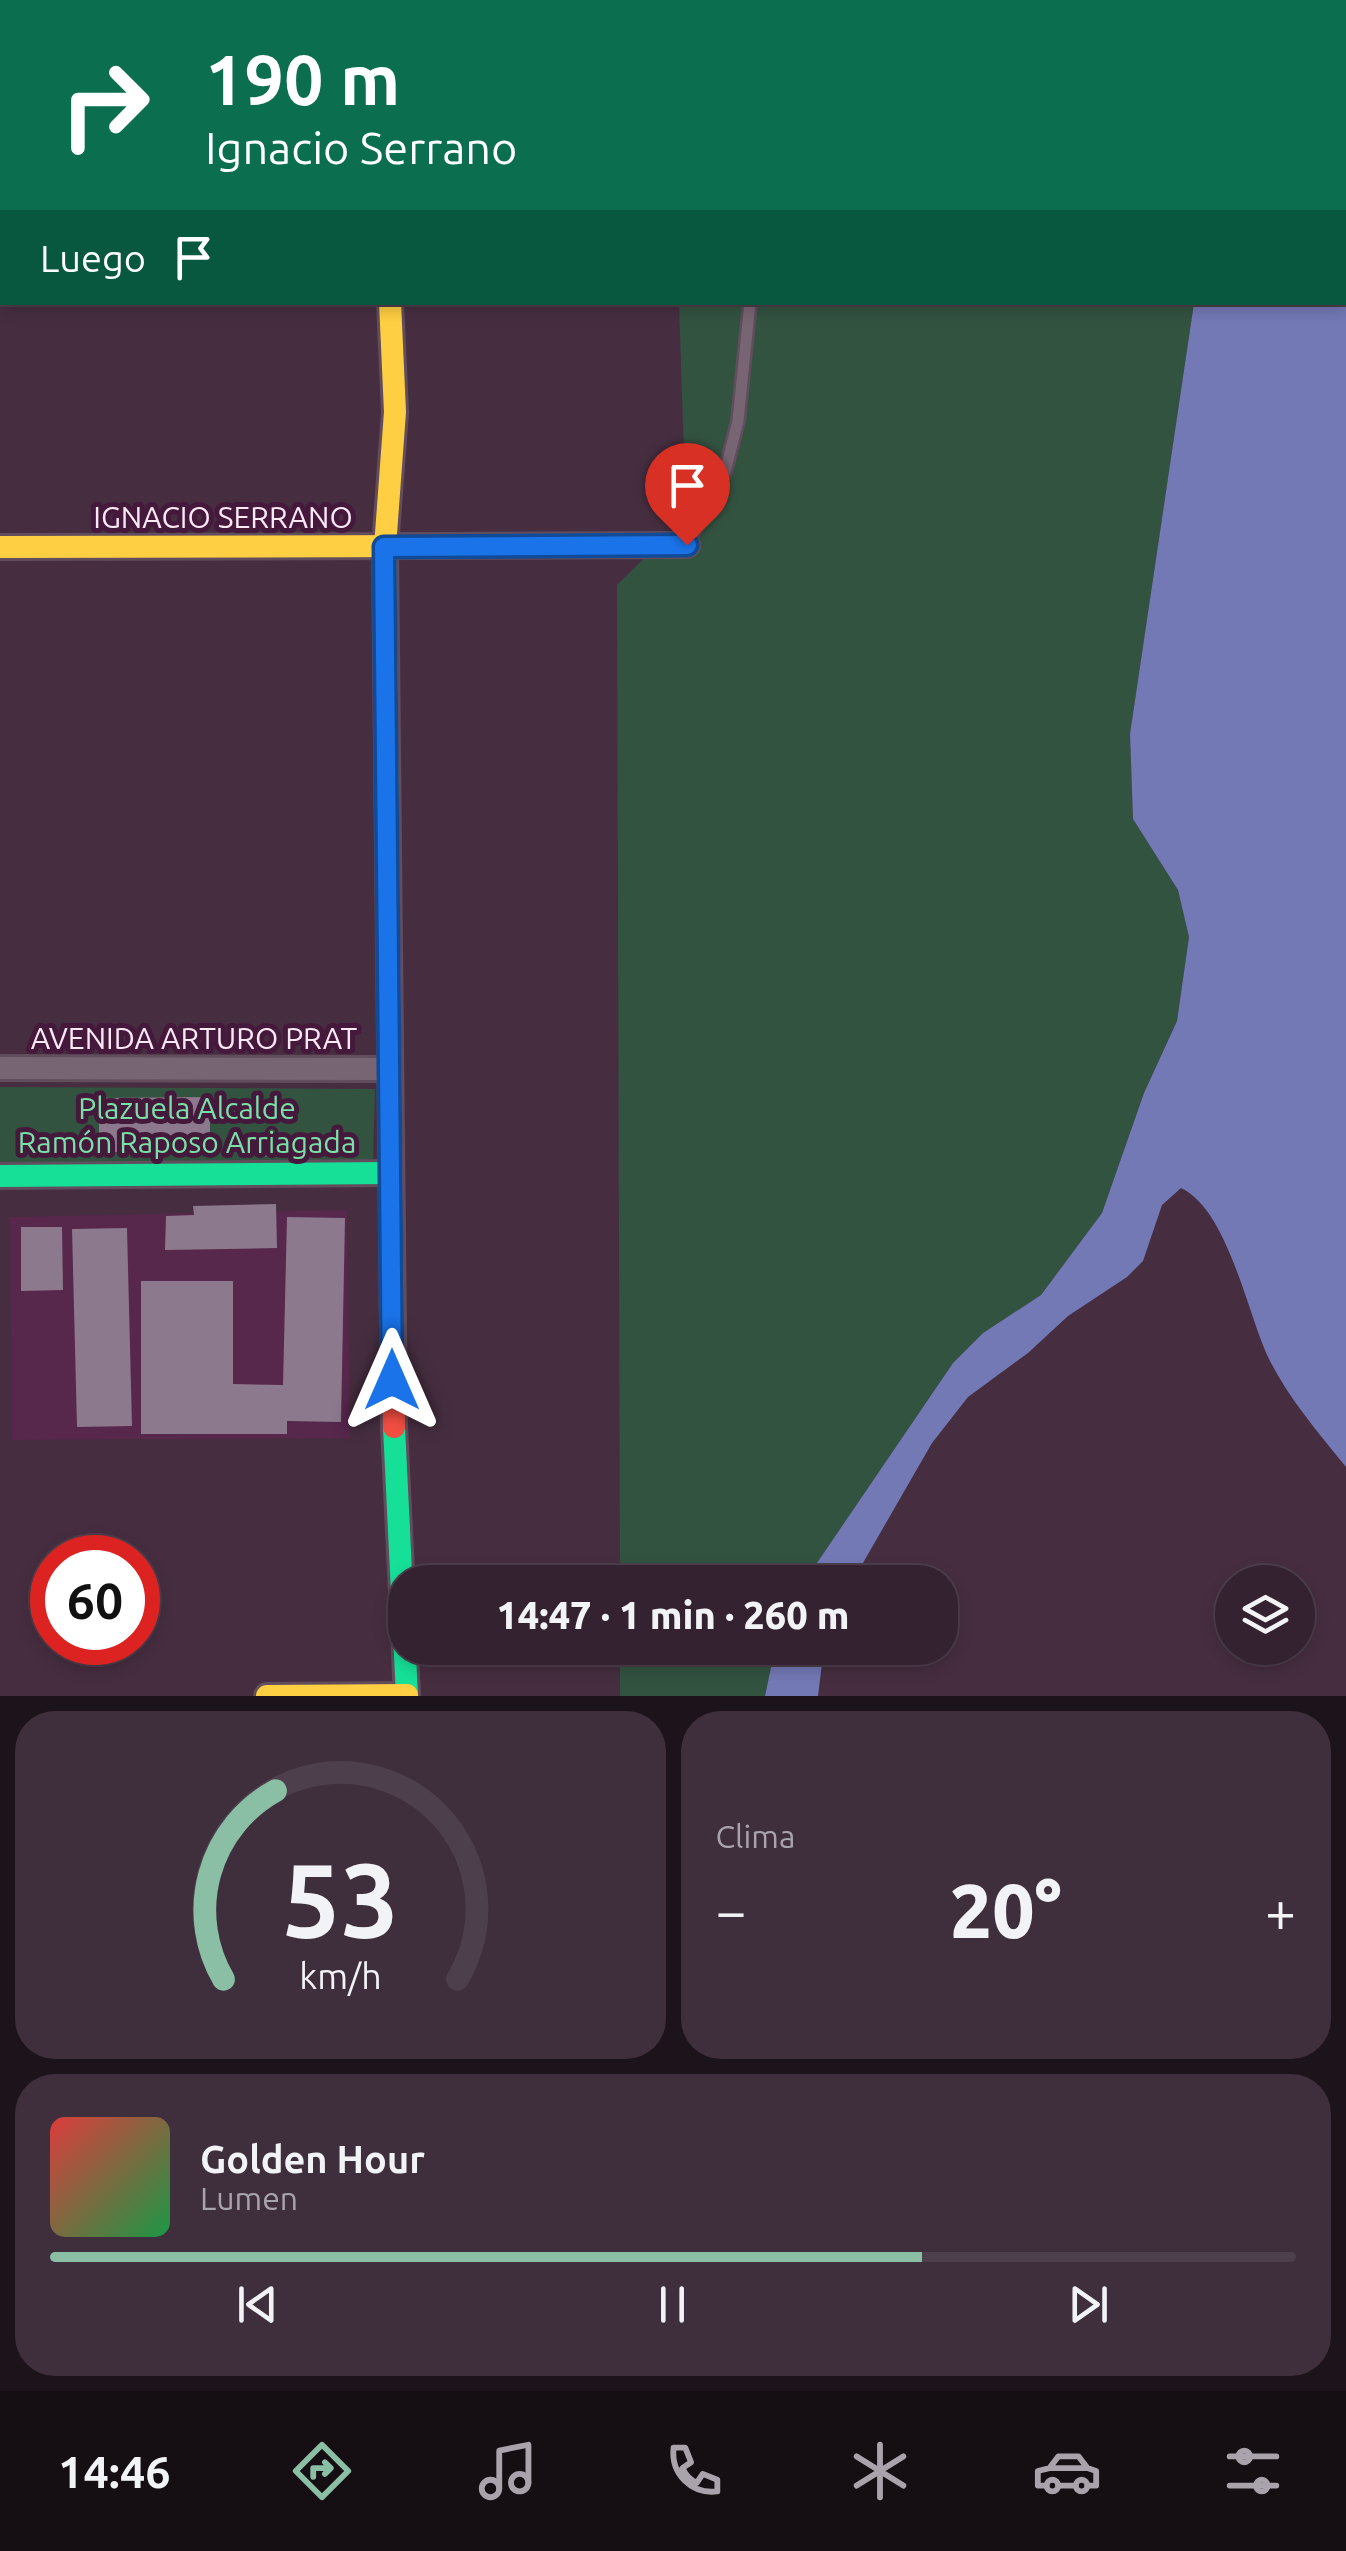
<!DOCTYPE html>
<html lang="es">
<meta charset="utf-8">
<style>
body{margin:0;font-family:Ubuntu,sans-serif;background:#3f2f3c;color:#f1f3f6;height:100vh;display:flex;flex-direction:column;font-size:38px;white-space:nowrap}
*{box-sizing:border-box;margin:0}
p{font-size:32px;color:#a9a4ab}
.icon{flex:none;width:55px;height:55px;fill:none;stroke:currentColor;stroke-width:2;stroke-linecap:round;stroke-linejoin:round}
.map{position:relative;height:1696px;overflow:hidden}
.panel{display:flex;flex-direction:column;gap:15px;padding:15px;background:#1d131a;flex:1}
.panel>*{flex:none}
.hud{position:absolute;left:0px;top:0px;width:1348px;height:305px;box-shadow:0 5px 15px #0003,0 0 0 2px #4e3f4c;background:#0b6e4f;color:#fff;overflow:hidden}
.fabs{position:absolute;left:1215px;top:1565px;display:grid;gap:20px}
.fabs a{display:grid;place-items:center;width:100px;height:100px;border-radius:50%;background:#342230;box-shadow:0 5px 15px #0003,0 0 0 2px #4e3f4c;font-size:50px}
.speed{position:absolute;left:30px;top:1535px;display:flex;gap:20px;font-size:50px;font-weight:700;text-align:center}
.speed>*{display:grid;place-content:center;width:130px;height:130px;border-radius:50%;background:#342230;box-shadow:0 5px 15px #0003,0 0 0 2px #4e3f4c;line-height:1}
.speed .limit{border:15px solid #d22;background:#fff;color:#111}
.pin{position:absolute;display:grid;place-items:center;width:85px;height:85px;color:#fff;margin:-102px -42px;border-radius:50% 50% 50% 0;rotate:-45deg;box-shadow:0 0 10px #0007}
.pin .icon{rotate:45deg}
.me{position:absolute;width:110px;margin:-55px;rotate:0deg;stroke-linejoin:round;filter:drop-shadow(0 0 8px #0008)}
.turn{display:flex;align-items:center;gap:35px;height:210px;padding:0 40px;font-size:45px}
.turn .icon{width:130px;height:130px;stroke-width:2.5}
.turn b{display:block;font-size:70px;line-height:85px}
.then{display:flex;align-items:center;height:95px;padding:0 40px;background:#0003;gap:20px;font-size:38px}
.big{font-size:75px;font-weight:800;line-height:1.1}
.panel .tile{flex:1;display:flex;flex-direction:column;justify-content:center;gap:15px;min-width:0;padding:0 35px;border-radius:40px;background:#3f2f3c}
.panel .dial{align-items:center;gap:0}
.dial svg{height:260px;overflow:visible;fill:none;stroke:#4e3f4c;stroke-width:7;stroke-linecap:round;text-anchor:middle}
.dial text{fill:#f1f3f6;stroke:none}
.song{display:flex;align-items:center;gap:30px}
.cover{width:120px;height:120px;border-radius:15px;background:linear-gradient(135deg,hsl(0 70% 55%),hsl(140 70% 35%))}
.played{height:10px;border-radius:5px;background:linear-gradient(90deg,#8abfa5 70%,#4e3f4c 70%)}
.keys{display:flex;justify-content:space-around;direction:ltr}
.heat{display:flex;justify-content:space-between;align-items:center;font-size:55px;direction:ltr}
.panel .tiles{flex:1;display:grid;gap:15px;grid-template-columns:1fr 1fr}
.tile:last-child{grid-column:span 2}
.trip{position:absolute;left:388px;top:1565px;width:570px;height:100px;border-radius:40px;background:#342230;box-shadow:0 5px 15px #0003,0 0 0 2px #4e3f4c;font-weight:800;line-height:100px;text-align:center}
.menu{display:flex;height:160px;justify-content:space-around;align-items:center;background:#150e13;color:#a9a4ab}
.menu .icon{width:70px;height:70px}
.menu .current{color:#8abfa5}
.menu b{font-size:45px;color:#f1f3f6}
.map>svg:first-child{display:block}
.built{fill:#57274c}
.green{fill:#335341}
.water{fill:#7379b5}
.building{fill:#8c798d}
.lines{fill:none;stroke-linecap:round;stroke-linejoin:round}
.lane-casing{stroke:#614d5c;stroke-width:16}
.street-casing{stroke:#614d5c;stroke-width:28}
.fast-casing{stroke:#614d5c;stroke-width:28}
.slow-casing{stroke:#614d5c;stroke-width:28}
.jam-casing{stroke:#614d5c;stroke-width:28}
.lane{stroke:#786573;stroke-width:11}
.street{stroke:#786573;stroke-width:22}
.fast{stroke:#16e098;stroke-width:22}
.slow{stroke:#ffcf43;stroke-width:22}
.jam{stroke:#f24e42;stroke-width:22}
.tree{fill:#629079}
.route-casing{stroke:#114b97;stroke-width:25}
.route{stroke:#1a73e8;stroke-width:18}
.labels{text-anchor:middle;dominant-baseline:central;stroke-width:10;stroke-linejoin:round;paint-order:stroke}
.street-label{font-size:30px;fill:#fbe9f6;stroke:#45193b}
.park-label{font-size:30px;fill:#79e1a7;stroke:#45193b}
</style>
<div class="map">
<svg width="1346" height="1696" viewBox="0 0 1346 1696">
<rect width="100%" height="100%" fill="#462e40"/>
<path class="built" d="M347 1210 350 1438 12 1440 10 1217Z"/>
<path class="green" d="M651 0H1214L651 2Z
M679 303H1194L1130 734 1133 819 1178 890 1189 937 1177 1021 1144 1093 1102 1213 1041 1295 983 1333 953 1363 804 1582H620L617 585 686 517Z
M0 1087 375 1089 373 1161 0 1164Z
M620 1648H775L765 1696H620Z"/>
<path class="water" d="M1214 0H1346V1467C1318 1432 1289 1399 1269 1359 1247 1313 1228 1210 1181 1188L1162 1205 1143 1261 1127 1277 1068 1316 1028 1353 968 1397 932 1443 852 1582H804L953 1363 983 1333 1041 1295 1102 1213 1144 1093 1177 1021 1189 937 1178 890 1133 819 1130 734 1194 303 1345 302V2Z
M775 1648H824L818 1696H765Z"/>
<path class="building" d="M210 1097V1152H99V1098Z
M276 1204 277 1248 165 1250 166 1216 194 1215 193 1206Z
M287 1217 345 1218 341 1422 287 1421V1434H141V1281H233V1384L283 1385Z
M21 1227H62L63 1290 21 1291Z
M127 1228 132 1426 77 1427 72 1229Z"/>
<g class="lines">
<g class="lane-casing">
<path id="lane" d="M598 2V0
M765 2V0
M688 542 725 472 738 421 750 302"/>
</g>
<g class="street-casing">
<path id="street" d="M0 9H2
M0 1068 388 1069"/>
</g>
<g class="fast-casing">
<path id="fast" d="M380 0V2
M0 1176 391 1173
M394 1427 407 1696"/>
</g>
<g class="slow-casing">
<path id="slow" d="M0 547 431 546
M388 850 385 547 395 412 390 302
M267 1696 407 1695"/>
</g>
<g class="jam-casing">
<path id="jam" d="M431 546 687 545
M388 850 394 1427"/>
</g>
<use href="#lane" class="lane"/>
<use href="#street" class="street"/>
<use href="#fast" class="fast"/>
<use href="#slow" class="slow"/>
<use href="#jam" class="jam"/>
</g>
<circle class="tree" cx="269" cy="1146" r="11"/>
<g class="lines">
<g class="route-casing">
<path id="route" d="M392 1380 384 547 687 545"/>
</g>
<use href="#route" class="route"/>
</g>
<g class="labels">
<g class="street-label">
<text x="223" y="517">IGNACIO SERRANO</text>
<text x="194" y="1038">AVENIDA ARTURO PRAT</text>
</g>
<g class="park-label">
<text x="187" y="1108">Plazuela Alcalde<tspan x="187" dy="34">Ramón Raposo Arriagada</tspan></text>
</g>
</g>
</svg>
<div class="fabs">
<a><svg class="icon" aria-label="layers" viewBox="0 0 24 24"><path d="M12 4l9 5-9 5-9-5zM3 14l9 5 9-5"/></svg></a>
</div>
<div class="speed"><div class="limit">60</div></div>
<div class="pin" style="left:687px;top:545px;background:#d93025"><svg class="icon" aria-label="arrive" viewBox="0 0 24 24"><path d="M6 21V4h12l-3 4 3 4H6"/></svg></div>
<svg class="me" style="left:392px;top:1380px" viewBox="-20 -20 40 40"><path d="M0-17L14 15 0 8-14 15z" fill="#1a73e8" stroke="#fff" stroke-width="4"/></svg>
<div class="trip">14:47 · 1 min · 260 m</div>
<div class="hud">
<div class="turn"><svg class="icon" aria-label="right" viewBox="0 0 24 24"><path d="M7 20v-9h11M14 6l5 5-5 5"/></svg><div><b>190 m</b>Ignacio Serrano</div></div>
<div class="then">Luego<svg class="icon" aria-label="arrive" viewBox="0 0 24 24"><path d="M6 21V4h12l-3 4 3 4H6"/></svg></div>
</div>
</div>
<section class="panel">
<div class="tiles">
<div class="tile dial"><svg viewBox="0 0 100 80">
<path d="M14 69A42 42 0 1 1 86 69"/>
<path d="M14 69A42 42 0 0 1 30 11" stroke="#8abfa5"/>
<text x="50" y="56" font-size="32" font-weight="700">53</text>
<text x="50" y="72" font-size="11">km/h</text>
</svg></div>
<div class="tile"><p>Clima</p>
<div class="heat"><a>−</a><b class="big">20°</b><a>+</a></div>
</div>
<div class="tile">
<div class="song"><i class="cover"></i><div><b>Golden Hour</b><p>Lumen</p></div></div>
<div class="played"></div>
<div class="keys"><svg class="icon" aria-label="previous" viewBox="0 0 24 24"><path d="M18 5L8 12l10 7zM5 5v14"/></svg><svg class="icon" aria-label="pause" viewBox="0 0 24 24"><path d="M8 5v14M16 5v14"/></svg><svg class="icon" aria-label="next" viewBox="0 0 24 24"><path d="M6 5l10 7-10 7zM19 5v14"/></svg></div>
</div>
</div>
</section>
<nav class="menu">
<b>14:46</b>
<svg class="icon current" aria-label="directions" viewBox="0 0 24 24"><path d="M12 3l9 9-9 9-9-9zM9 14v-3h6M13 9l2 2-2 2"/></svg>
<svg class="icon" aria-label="music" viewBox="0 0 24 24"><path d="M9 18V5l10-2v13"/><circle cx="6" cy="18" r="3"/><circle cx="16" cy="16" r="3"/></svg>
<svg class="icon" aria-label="phone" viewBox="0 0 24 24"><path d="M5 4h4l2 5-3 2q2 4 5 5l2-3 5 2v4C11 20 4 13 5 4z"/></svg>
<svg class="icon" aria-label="climate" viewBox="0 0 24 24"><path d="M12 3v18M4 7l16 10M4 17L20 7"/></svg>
<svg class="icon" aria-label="car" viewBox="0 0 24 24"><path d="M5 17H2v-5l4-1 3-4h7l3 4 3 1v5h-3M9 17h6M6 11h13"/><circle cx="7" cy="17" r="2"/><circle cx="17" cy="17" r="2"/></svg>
<svg class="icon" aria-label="filters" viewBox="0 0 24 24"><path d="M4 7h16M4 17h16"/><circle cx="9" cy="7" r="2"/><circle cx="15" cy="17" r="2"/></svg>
</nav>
